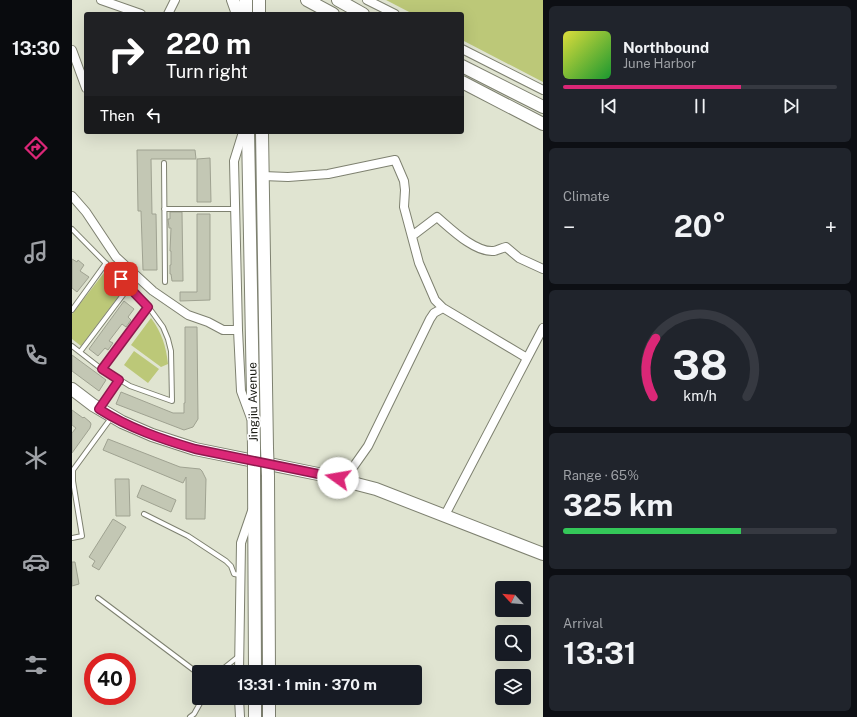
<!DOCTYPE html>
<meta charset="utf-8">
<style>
body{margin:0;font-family:"Public Sans",sans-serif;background:#20242c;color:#f1f3f6;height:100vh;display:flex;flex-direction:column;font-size:15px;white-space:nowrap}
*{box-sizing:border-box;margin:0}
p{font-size:13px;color:#9ea1a6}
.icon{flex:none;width:22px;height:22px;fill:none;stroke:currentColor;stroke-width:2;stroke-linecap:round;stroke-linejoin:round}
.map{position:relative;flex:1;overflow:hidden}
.details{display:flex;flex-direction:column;gap:6px;padding:6px;background:#0d0f14;width:314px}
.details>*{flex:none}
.banner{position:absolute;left:12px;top:12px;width:380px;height:122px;border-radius:4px;box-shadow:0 4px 16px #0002;background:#202124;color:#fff;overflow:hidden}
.needle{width:26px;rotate:296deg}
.tools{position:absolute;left:423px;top:581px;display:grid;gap:8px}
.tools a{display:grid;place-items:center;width:36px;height:36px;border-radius:4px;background:#171b24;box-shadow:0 4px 16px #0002;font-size:20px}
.speed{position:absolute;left:12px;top:653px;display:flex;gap:8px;font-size:20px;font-weight:700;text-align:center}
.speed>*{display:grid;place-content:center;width:52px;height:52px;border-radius:50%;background:#171b24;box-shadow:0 4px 16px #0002;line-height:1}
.speed .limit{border:6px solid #d22;background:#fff;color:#111}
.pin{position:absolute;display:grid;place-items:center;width:34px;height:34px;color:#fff;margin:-17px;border-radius:8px;box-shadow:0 2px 6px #0006}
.me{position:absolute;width:44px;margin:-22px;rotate:283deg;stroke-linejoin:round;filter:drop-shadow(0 0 3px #0008)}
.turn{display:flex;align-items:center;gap:14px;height:84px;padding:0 16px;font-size:18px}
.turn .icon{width:52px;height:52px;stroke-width:2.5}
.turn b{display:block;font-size:28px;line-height:34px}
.then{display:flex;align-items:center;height:38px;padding:0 16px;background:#0003;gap:8px;font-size:15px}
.big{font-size:30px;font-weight:700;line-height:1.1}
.details .widget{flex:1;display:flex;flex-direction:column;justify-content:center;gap:6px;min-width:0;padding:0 14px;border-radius:6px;background:#20242c}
.details .dial{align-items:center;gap:0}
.dial svg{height:104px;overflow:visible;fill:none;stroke:#363941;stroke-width:7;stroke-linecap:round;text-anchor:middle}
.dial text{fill:#f1f3f6;stroke:none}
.song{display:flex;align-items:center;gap:12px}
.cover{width:48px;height:48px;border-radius:6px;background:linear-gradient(135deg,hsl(60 70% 55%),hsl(130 70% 35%))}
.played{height:4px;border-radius:2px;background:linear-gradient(90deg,#db2777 65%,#363941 65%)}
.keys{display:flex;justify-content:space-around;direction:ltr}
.heat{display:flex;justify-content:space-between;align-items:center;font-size:22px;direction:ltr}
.charge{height:6px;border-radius:3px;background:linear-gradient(90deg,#34c759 65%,#363941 0)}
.trip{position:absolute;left:120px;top:665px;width:230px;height:40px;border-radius:4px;background:#171b24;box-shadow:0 4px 16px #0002;font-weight:700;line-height:40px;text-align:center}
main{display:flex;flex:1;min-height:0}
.tab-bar{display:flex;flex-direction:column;width:72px;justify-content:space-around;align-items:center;background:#090b0e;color:#9ea1a6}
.tab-bar .icon{width:28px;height:28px}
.tab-bar .current{color:#db2777}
.tab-bar b{font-size:18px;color:#f1f3f6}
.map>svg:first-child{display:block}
.green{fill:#bcc878}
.building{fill:#c3c7b4;stroke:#9fa291}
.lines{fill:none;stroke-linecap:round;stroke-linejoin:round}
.lane-casing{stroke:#7e8170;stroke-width:6}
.street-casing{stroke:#7e8170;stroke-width:10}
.secondary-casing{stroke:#7e8170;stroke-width:14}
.lane{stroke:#fff;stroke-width:4}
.street{stroke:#fff;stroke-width:8}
.secondary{stroke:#fff;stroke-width:12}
.secondary-bridge-casing{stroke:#7e8170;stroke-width:14;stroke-linecap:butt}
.secondary-bridge{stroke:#fff;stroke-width:12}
.route-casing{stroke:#8e194d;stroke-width:10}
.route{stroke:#db2777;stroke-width:7}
.labels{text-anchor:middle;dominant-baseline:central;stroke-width:3.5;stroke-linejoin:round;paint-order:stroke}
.street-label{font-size:12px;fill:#191a13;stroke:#fff}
</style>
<main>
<nav class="tab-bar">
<b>13:30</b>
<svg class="icon current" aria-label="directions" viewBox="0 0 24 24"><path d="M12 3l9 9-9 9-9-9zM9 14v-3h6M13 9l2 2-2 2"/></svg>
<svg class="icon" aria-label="music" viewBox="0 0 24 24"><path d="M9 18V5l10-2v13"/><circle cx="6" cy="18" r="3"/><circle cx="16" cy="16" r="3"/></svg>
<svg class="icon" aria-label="phone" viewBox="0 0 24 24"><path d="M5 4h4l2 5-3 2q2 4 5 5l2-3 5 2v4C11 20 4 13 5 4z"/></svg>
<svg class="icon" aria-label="climate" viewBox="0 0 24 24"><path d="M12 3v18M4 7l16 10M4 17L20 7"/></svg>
<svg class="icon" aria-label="car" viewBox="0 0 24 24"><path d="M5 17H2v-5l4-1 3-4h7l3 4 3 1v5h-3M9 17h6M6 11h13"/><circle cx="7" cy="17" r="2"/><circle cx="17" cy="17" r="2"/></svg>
<svg class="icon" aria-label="filters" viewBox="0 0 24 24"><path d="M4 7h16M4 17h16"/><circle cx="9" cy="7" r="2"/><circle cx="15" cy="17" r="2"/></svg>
</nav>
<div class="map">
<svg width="471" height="717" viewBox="0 0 471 717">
<rect width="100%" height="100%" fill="#e0e4d1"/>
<path class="green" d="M314 0H471V82L390 40V14H341Z
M35 269C41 272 52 281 52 289L9 346 0 339V314Z
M79 318C90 333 94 346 96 364L89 367 59 345Z
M62 351 87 369 76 383 52 365Z"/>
<path class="building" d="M65 150H123L124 159H79L80 214H84L85 270H71L69 211H66Z
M138 158 139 202H125V159Z
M98 212H110L111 281H100L99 274H98V265H99V251H98L99 228H97L96 219H98Z
M125 214H138V300L108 301V292H125Z
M0 259 5 262 6 260 12 265 8 271 17 277 5 292 0 288Z
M52 301 62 309 56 317 59 320 54 327 50 324 37 341 41 343 36 350 33 348 26 356 17 349Z
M113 327H125L126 419 121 427 112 430 44 404 49 392 101 413H112V403H113Z
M0 355 34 380 27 391 0 371Z
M0 410 11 418 12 417 18 422 19 424 18 428 0 453V433L4 428 0 425Z
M36 439 108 467 128 469 130 471 134 479 133 519H114V477L111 483 31 450Z
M43 479H57L58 516H44Z
M70 485 104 500 99 512 65 497Z
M41 519 54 527 27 570 20 566 23 561 17 557Z
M0 562H3L7 584 0 586Z"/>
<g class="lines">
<g class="lane-casing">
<path id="lane" d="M92 163 93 282
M92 209H163
M0 229 75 305 91 327 96 339 99 351 100 401 58 386 27 367 0 346
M0 310 34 263
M8 352 57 287
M30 369 76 307
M29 407 47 380
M72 514 116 536 154 561 159 566 162 574 168 575
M0 538 10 536 1 481V470L39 418
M26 598 127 674
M147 672 167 656
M118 717 122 714 131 698"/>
</g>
<g class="street-casing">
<path id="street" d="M29 0 69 14
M295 0 323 14
M96 14 103 0
M390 49 471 90
M0 50 14 88
M171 132 162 161 166 330 169 391 179 418
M191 176 216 177 256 174 323 160 332 181 333 190 332 207 347 263 363 300 371 308
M0 196 14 212 44 257 81 291 116 315 136 322 151 330H166
M340 236 365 217C378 228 403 253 422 251 426 250 430 248 434 247L447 258 471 269
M272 480 296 446 358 319 362 313 371 308 455 358
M373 515 471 328
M167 672 169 543 180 511
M167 698 168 717"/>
</g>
<g class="secondary-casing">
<path id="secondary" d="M161 0 166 14
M174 0V14
M187 0V14
M235 0 261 14
M266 0 291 14
M390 66 471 107
M390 82 471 124
M176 132 182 447
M190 132 195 448
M0 389 21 405 50 422 80 435 123 449 246 474 304 489 471 554
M182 474 183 672
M196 476 197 672
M183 698V717
M197 698V717"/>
</g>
<use href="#lane" class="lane"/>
<use href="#street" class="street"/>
<use href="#secondary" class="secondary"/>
<g class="secondary-bridge-casing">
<path id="secondary-bridge" d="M182 447V474
M195 448 196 476"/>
</g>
<use href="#secondary-bridge" class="secondary-bridge"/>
</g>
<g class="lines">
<g class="route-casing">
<path id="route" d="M49 279 76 307 30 369 47 380 27 409C57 428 89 439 123 449L266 478"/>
</g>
<use href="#route" class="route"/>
</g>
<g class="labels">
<g class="street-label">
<text transform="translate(181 402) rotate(-91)">Jingjiu Avenue</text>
</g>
</g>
</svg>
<div class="tools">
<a><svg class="needle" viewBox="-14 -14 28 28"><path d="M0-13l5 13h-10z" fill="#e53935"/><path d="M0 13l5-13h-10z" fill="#9ea1a6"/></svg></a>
<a><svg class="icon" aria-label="search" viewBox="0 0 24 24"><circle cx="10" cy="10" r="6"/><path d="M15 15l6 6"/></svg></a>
<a><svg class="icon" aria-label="layers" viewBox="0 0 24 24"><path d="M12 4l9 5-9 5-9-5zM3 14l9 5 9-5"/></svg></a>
</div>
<div class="speed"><div class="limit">40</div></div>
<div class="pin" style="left:49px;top:279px;background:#d93025"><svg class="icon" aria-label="arrive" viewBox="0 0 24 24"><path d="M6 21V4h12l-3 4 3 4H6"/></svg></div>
<svg class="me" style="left:266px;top:478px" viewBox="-20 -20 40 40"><circle r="19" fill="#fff"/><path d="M0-13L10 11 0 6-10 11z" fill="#db2777"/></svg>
<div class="trip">13:31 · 1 min · 370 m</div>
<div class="banner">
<div class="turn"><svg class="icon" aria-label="right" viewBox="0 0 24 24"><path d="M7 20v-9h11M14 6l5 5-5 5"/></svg><div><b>220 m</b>Turn right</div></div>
<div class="then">Then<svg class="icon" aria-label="left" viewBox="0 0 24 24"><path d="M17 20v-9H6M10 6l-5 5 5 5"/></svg></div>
</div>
</div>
<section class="details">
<div class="widget">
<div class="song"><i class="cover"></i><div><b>Northbound</b><p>June Harbor</p></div></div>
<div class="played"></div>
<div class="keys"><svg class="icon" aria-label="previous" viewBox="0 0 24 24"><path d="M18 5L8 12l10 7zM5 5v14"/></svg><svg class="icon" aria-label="pause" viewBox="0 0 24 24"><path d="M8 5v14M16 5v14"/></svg><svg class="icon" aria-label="next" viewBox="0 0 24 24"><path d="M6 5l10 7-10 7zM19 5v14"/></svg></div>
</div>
<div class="widget"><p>Climate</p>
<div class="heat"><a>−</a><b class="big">20°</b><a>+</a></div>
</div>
<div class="widget dial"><svg viewBox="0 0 100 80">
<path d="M14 69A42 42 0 1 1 86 69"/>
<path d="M14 69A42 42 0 0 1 16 24" stroke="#db2777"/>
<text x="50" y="56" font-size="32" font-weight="700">38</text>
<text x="50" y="72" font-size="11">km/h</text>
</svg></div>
<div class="widget"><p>Range · 65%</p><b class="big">325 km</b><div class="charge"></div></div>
<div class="widget"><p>Arrival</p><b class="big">13:31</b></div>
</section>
</main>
